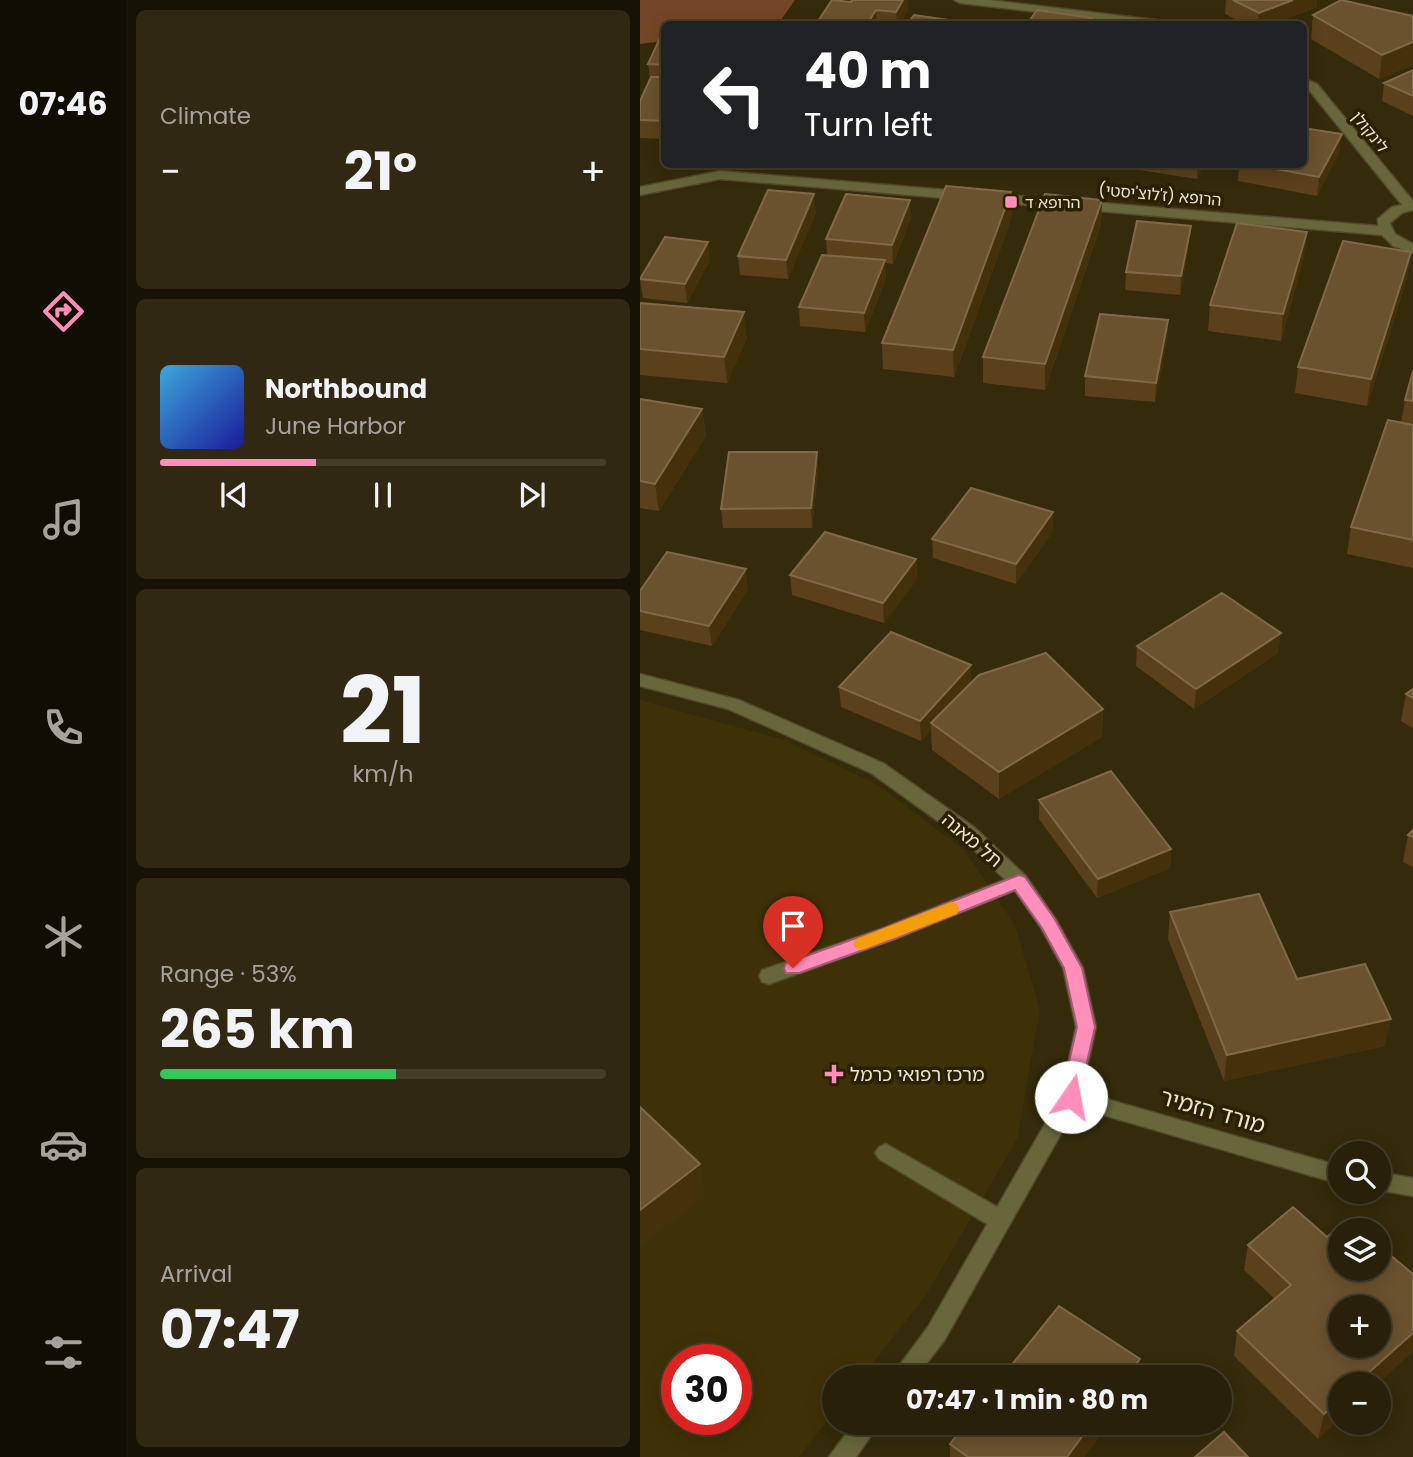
<!DOCTYPE html>
<meta charset="utf-8">
<style>
body{margin:0;font-family:Poppins,"Noto Sans Hebrew",sans-serif;background:#302812;color:#f1f3f6;height:100vh;display:flex;flex-direction:column;font-size:26px;white-space:nowrap}
*{box-sizing:border-box;margin:0}
p{font-size:23px;color:#a5a39c}
.icon{flex:none;width:38px;height:38px;fill:none;stroke:currentColor;stroke-width:2;stroke-linecap:round;stroke-linejoin:round}
.map{position:relative;flex:1;overflow:hidden}
.drawer{display:flex;flex-direction:column;gap:10px;padding:10px;background:#161204;width:514px}
.drawer>*{flex:none}
.hud{position:absolute;left:21px;top:21px;width:646px;height:147px;border-radius:10px;box-shadow:0 4px 18px #0003,0 0 0 2px #443e29;background:#202124;color:#fff;overflow:hidden}
.controls{position:absolute;left:688px;top:1141px;display:grid;gap:14px}
.controls a{display:grid;place-items:center;width:63px;height:63px;border-radius:50%;background:#282008;box-shadow:0 4px 18px #0003,0 0 0 2px #443e29;font-size:35px}
.speed{position:absolute;left:21px;top:1344px;display:flex;gap:14px;font-size:35px;font-weight:700;text-align:center}
.speed>*{display:grid;place-content:center;width:91px;height:91px;border-radius:50%;background:#282008;box-shadow:0 4px 18px #0003,0 0 0 2px #443e29;line-height:1}
.speed .limit{border:10px solid #d22;background:#fff;color:#111}
.pin{position:absolute;display:grid;place-items:center;width:60px;height:60px;color:#fff;margin:-72px -30px;border-radius:50% 50% 50% 0;rotate:-45deg;box-shadow:0 0 7px #0007}
.pin .icon{rotate:45deg}
.me{position:absolute;width:77px;margin:-38px;rotate:12deg;stroke-linejoin:round;filter:drop-shadow(0 0 5px #0008)}
.turn{display:flex;align-items:center;gap:24px;height:147px;padding:0 28px;font-size:32px}
.turn .icon{width:91px;height:91px;stroke-width:2.5}
.turn b{display:block;font-size:49px;line-height:60px}
.big{font-size:52px;font-weight:700;line-height:1.1}
.drawer .card{flex:1;display:flex;flex-direction:column;justify-content:center;gap:10px;min-width:0;padding:0 24px;border-radius:10px;background:#302812}
.drawer .dial{align-items:center;gap:0}
.dial b{font-size:91px;line-height:1}
.song{display:flex;align-items:center;gap:21px}
.cover{width:84px;height:84px;border-radius:10px;background:linear-gradient(135deg,hsl(200 70% 55%),hsl(240 70% 35%))}
.played{height:7px;border-radius:4px;background:linear-gradient(90deg,#ff8eba 35%,#443e29 35%)}
.keys{display:flex;justify-content:space-around;direction:ltr}
.heat{display:flex;justify-content:space-between;align-items:center;font-size:38px;direction:ltr}
.charge{height:10px;border-radius:5px;background:linear-gradient(90deg,#34c759 53%,#443e29 0)}
.trip{position:absolute;left:182px;top:1365px;width:410px;height:70px;border-radius:35px;background:#282008;box-shadow:0 4px 18px #0003,0 0 0 2px #443e29;font-weight:700;line-height:70px;text-align:center}
main{display:flex;flex:1;min-height:0}
.tabs{display:flex;flex-direction:column;width:126px;justify-content:space-around;align-items:center;background:#100d03;color:#a5a39c}
.tabs .icon{width:49px;height:49px}
.tabs .current{color:#ff8eba}
.tabs b{font-size:32px;color:#f1f3f6}
.map>svg:first-child{display:block}
.built{fill:#3f3107;fill-rule:evenodd}
.green{fill:#744627}
.lines{fill:none;stroke-linecap:round;stroke-linejoin:round}
.lane-casing{stroke:#52482a;stroke-width:3}
.street-casing{stroke:#52482a;stroke-width:3}
.lane{fill:#67673b;fill-rule:evenodd}
.street{fill:#67673b;fill-rule:evenodd}
.wall{fill:#5b401c}
.shaded-wall{fill:#45300c}
.building{fill:#6b522f;stroke:#7f6949;stroke-width:2;fill-rule:evenodd}
.route{fill:#ff8eba;stroke:#a65c79;stroke-width:2}
.slow{fill:#f59e0b}
.poi-dot{fill:#ff8eba;stroke:#2b2001;stroke-width:2.5}
.labels{text-anchor:middle;dominant-baseline:central;stroke-width:7;stroke-linejoin:round;paint-order:stroke}
.far-street-label{font-size:16px;fill:#ece5d3;stroke:#2b2001}
.far-poi-label{font-size:16px;fill:#ece5d3;stroke:#2b2001;text-anchor:start}
.street-label{font-size:19px;fill:#ece5d3;stroke:#2b2001}
.poi-label{font-size:19px;fill:#ece5d3;stroke:#2b2001;text-anchor:start}
.near-street-label{font-size:23px;fill:#ece5d3;stroke:#2b2001}
</style>
<main>
<nav class="tabs">
<b>07:46</b>
<svg class="icon current" aria-label="directions" viewBox="0 0 24 24"><path d="M12 3l9 9-9 9-9-9zM9 14v-3h6M13 9l2 2-2 2"/></svg>
<svg class="icon" aria-label="music" viewBox="0 0 24 24"><path d="M9 18V5l10-2v13"/><circle cx="6" cy="18" r="3"/><circle cx="16" cy="16" r="3"/></svg>
<svg class="icon" aria-label="phone" viewBox="0 0 24 24"><path d="M5 4h4l2 5-3 2q2 4 5 5l2-3 5 2v4C11 20 4 13 5 4z"/></svg>
<svg class="icon" aria-label="climate" viewBox="0 0 24 24"><path d="M12 3v18M4 7l16 10M4 17L20 7"/></svg>
<svg class="icon" aria-label="car" viewBox="0 0 24 24"><path d="M5 17H2v-5l4-1 3-4h7l3 4 3 1v5h-3M9 17h6M6 11h13"/><circle cx="7" cy="17" r="2"/><circle cx="17" cy="17" r="2"/></svg>
<svg class="icon" aria-label="filters" viewBox="0 0 24 24"><path d="M4 7h16M4 17h16"/><circle cx="9" cy="7" r="2"/><circle cx="15" cy="17" r="2"/></svg>
</nav>
<section class="drawer">
<div class="card"><p>Climate</p>
<div class="heat"><a>−</a><b class="big">21°</b><a>+</a></div>
</div>
<div class="card">
<div class="song"><i class="cover"></i><div><b>Northbound</b><p>June Harbor</p></div></div>
<div class="played"></div>
<div class="keys"><svg class="icon" aria-label="previous" viewBox="0 0 24 24"><path d="M18 5L8 12l10 7zM5 5v14"/></svg><svg class="icon" aria-label="pause" viewBox="0 0 24 24"><path d="M8 5v14M16 5v14"/></svg><svg class="icon" aria-label="next" viewBox="0 0 24 24"><path d="M6 5l10 7-10 7zM19 5v14"/></svg></div>
</div>
<div class="card dial"><b>21</b><p>km/h</p></div>
<div class="card"><p>Range · 53%</p><b class="big">265 km</b><div class="charge"></div></div>
<div class="card"><p>Arrival</p><b class="big">07:47</b></div>
</section>
<div class="map">
<svg width="773" height="1457" viewBox="0 0 773 1457">
<rect width="100%" height="100%" fill="#352a0a"/>
<path class="built" d="M0 700 144 740 238 785 324 850 375 925 400 1010 377 1139 286 1295 222 1377H194V1412L159 1457H0ZM37 1360H96V1419H37Z"/>
<path class="green" d="M0 0H155L138 24H24V41L0 44Z"/>
<g class="lines">
<g class="lane-casing">
<path id="lane" d="M379 874 386 876 388 881 386 886 255 939 129 984 122 982 119 976 122 970 241 929Z
M246 1144 368 1213 371 1220 368 1227 360 1230 352 1227 239 1159 235 1153 239 1147Z"/>
</g>
<g class="street-casing">
<path id="street" d="M314 0H349L524 21 530 24H499L320 3Z
M663 78 677 84 773 201V210L762 213 750 223 755 234 773 244V253L753 246 742 235 80 179 0 195V187L80 171 738 226V219L752 207 762 205 669 90 663 86Z
M0 674 99 700 243 763 334 827 386 876 415 918 443 968 456 1027 442 1092 700 1166V1184L436 1107 304 1341 276 1377H251L288 1327 421 1096 436 1027 423 968 401 928 372 886 320 837 231 773 88 709 0 686Z
M738 1172 773 1178V1196L738 1190Z
M214 1423H240L216 1457H189Z"/>
</g>
<use href="#lane" class="lane"/>
<use href="#street" class="street"/>
</g>
<path class="wall" d="M212 0H268V10L260 24H176L211 2Z
M586 0H677V7L633 24H605L585 14Z
M673 15 773 16V65L739 79 671 39Z
M24 29V139L0 138V101L10 79 8 64Z
M773 70V116L742 101 744 83Z
M699 153 677 196 598 181 599 164H663Z
M499 164H564L557 179 499 170Z
M462 200 461 225 405 390 343 383V357Z
M176 212 148 279 100 275 98 256Z
M372 217 314 377 243 369 242 343Z
M271 218 253 264 245 263 246 279 225 332 160 326 159 307 187 255 186 239Z
M549 244 540 295 485 290 486 272Z
M771 252 767 278 727 406 655 393 658 367Z
M664 257 641 341 568 331 570 305Z
M70 260 47 303 3 298 0 279Z
M0 303 107 338 87 383 0 375Z
M528 320 527 339 515 402 445 396V376Z
M773 371V568L707 554 711 527 761 423 765 400Z
M0 399 62 409 66 436 19 511 0 508Z
M177 452 178 471 172 528H83L81 509Z
M413 512V531L376 584 293 558 292 539Z
M276 559 277 579 244 623 152 595 150 575Z
M108 589 72 646 0 630V591Z
M497 646 638 653 554 709 496 666Z
M331 683 463 709 462 737 359 799 292 750 291 730 281 741 201 707 199 687Z
M773 689V728L761 721 766 694Z
M399 800 531 849 530 868 457 898 399 819Z
M773 830V867L763 862 768 835Z
M530 912 657 979 745 1046 584 1081 528 939Z
M608 1245 773 1351 737 1384H700L678 1439 594 1356 597 1331 635 1299 604 1270Z
M326 1423H469L444 1457H310V1444Z"/>
<path class="shaded-wall" d="M263 0H268V10L260 24H257L256 12Z
M653 0H677V7L633 24H618L619 13Z
M236 10 237 24H227Z
M773 42V65L739 79 742 55Z
M702 134 699 153 677 196 679 177Z
M558 164H564L557 179Z
M371 192 372 217 314 377 313 350Z
M174 194 176 212 148 279 146 260Z
M270 200 271 218 253 264 252 245Z
M462 200 461 225 405 390V364Z
M551 226 549 244 540 295 541 276Z
M667 232 664 257 641 341 643 314Z
M68 242 70 260 47 303 45 284Z
M771 252 767 278 727 406 731 379Z
M245 260 246 279 225 332 224 313Z
M104 312 107 338 87 383 84 357Z
M528 320 527 339 515 402 516 383Z
M62 409 66 436 19 511 15 484Z
M177 452 178 471 172 528 171 508Z
M413 512V531L376 584V564Z
M276 559 277 579 244 623 243 603Z
M106 569 108 589 72 646 69 626Z
M641 633 638 653 554 709 556 689Z
M331 665V684L291 723V730L281 741 280 721Z
M463 709 462 737 359 799V772Z
M531 849 530 868 457 898 458 879Z
M751 1019 745 1046 584 1081 587 1055Z
M60 1164 66 1195 0 1247V1210Z
M773 1333V1351L737 1384H716Z
M500 1359 498 1377H486Z
M700 1399V1418L678 1439 684 1414Z
M452 1423H469L444 1457H427Z"/>
<path class="building" d="M192 0 211 2 212 0H263L256 12 236 10 227 24H176Z
M593 0H653L619 13Z
M701 0 773 16V42L742 55 673 15Z
M397 10 452 18 448 24H387Z
M274 15 336 24H267Z
M516 20 523 24H504Z
M24 29V65L8 64Z
M773 70V96L744 83Z
M11 77H24V121L0 120V101Z
M663 128 702 134 679 177 608 164H663Z
M306 186 371 192 313 350 242 343Z
M128 190 174 194 146 260 98 256Z
M206 194 270 200 252 245 186 239Z
M405 194 462 200 405 364 343 357Z
M497 221 551 226 541 276 486 272Z
M597 223 667 232 643 314 570 305Z
M25 237 68 242 45 284 0 279Z
M703 241 771 252 731 379 658 367Z
M182 255 245 260 224 313 159 307Z
M0 303 104 312 84 357 0 349Z
M460 314 528 320 516 383 445 376Z
M773 371V401L765 400Z
M0 399 62 409 15 484 0 481Z
M748 420 773 425V540L711 527Z
M89 452H177L171 508 81 509Z
M331 488 413 512 376 564 292 539Z
M185 532 276 559 243 603 150 575Z
M27 552 106 569 69 626 0 611V591Z
M582 593 641 633 556 689 497 646Z
M251 632 331 665 280 721 199 687Z
M406 653 463 709 359 772 291 723 339 675Z
M773 689V698L766 694Z
M471 771 531 849 458 879 399 800Z
M773 830V837L768 835Z
M619 894 657 979 725 964 751 1019 587 1055 530 912Z
M0 1107 60 1164 0 1210Z
M653 1207 687 1237 709 1219 722 1230H700V1269H738V1245L773 1274V1333L716 1384H700V1399L684 1414 597 1331 651 1285 608 1245ZM700 1307H738V1346H700Z
M419 1306 500 1359 486 1377H362Z
M326 1423H452L427 1457H328L310 1444Z
M584 1432 608 1457H555Z"/>
<path class="route" d="M379 875 385 877 414 918 442 968 455 1027 438 1102 431 1105 424 1102 421 1097 437 1027 424 968 402 928 375 890 254 939 159 973H146L144 968 146 963 242 929Z"/>
<path class="slow" d="M311 902 317 904 319 909 317 914 222 950 216 948 213 944 216 939Z"/>
<g class="poi-dot">
<rect x="364" y="195" width="14" height="14" rx="3.5"/>
<path d="M190.5 1063.5h7v7h7v7h-7v7h-7v-7h-7v-7h7z"/>
</g>
<g class="labels">
<g class="far-street-label">
<text transform="translate(730 132) rotate(51)">לינקולן</text>
<text transform="translate(520 195) rotate(5)">הרופא (ז'לוצ'יסטי)</text>
</g>
<g class="far-poi-label">
<text x="385" y="202">הרופא ד</text>
</g>
<g class="street-label">
<text transform="translate(332 840) rotate(40)">תל מאנה</text>
</g>
<g class="poi-label">
<text x="210" y="1074">מרכז רפואי כרמל</text>
</g>
<g class="near-street-label">
<text transform="translate(573 1111) rotate(16)">מורד הזמיר</text>
</g>
</g>
</svg>
<div class="controls">
<a><svg class="icon" aria-label="search" viewBox="0 0 24 24"><circle cx="10" cy="10" r="6"/><path d="M15 15l6 6"/></svg></a>
<a><svg class="icon" aria-label="layers" viewBox="0 0 24 24"><path d="M12 4l9 5-9 5-9-5zM3 14l9 5 9-5"/></svg></a>
<a>+</a>
<a>−</a>
</div>
<div class="speed"><div class="limit">30</div></div>
<div class="pin" style="left:153px;top:968px;background:#d93025"><svg class="icon" aria-label="arrive" viewBox="0 0 24 24"><path d="M6 21V4h12l-3 4 3 4H6"/></svg></div>
<svg class="me" style="left:431px;top:1097px" viewBox="-20 -20 40 40"><circle r="19" fill="#fff"/><path d="M0-13L10 11 0 6-10 11z" fill="#ff8eba"/></svg>
<div class="trip">07:47 · 1 min · 80 m</div>
<div class="hud">
<div class="turn"><svg class="icon" aria-label="left" viewBox="0 0 24 24"><path d="M17 20v-9H6M10 6l-5 5 5 5"/></svg><div><b>40 m</b>Turn left</div></div>
</div>
</div>
</main>
